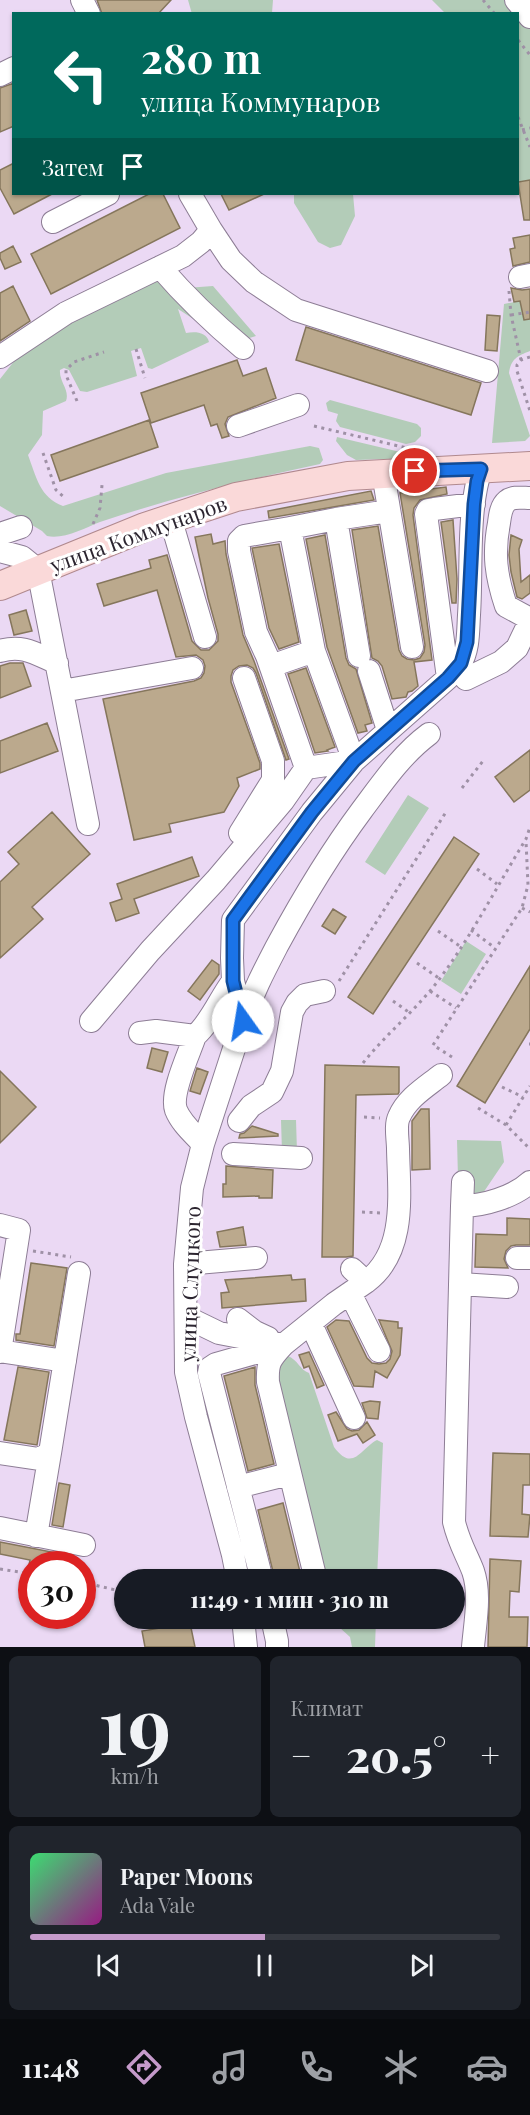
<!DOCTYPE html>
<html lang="ru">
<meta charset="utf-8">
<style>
body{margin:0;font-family:"Playfair Display",serif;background:#20242c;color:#f1f3f6;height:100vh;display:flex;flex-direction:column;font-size:22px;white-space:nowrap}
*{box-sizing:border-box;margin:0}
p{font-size:20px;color:#9ea1a6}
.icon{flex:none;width:33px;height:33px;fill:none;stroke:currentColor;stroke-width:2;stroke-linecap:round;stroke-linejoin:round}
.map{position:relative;height:1647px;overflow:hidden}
.sheet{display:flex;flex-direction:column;gap:9px;padding:9px;background:#0d0f14;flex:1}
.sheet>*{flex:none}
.banner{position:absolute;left:12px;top:12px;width:507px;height:183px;border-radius:0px;box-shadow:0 2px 4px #0004;background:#00695c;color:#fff;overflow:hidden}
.speed{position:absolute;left:18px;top:1551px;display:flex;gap:12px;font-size:30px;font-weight:700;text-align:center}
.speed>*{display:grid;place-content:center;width:78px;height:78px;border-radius:50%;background:#171b24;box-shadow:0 2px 4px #0004;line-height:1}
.speed .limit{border:9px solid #d22;background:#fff;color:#111}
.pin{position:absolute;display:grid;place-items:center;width:51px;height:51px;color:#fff;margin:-26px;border:3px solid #fff;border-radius:50%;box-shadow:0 2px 6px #0007}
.me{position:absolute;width:66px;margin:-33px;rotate:347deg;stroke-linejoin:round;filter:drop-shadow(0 0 4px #0008)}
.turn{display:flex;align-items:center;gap:21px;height:126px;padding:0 30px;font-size:27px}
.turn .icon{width:78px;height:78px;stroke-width:2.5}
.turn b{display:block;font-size:42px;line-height:51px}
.then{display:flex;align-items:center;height:57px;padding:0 30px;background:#0003;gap:12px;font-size:22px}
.big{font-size:45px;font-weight:800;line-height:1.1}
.sheet .widget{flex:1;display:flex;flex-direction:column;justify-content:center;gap:9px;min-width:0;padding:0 21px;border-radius:9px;background:#20242c}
.sheet .dial{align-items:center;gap:0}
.dial b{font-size:78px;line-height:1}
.song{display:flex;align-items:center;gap:18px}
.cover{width:72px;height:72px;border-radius:9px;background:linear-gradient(135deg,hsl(140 70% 55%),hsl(310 70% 35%))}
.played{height:6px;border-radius:3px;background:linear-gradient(90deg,#c59aca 50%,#363941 50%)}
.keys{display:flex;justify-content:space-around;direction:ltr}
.heat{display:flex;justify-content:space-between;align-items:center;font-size:33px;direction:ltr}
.sheet .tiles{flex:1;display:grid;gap:9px;grid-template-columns:1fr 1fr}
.widget:last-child{grid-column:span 2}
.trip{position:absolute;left:114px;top:1569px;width:351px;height:60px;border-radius:30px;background:#171b24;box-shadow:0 2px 4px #0004;font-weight:800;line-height:60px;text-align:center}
.tab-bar{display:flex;height:96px;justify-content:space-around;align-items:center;background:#090b0e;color:#9ea1a6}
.tab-bar .icon{width:42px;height:42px}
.tab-bar .on{color:#c59aca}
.tab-bar b{font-size:27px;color:#f1f3f6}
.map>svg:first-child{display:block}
.green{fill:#b3ccb8}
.building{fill:#bba98d;stroke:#85765c;stroke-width:1.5}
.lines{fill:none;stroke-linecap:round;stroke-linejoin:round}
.minor-casing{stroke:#8d7d95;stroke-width:24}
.major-casing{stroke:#b0898e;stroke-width:30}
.path{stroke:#9f91a6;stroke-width:3;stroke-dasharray:3 4.5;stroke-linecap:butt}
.minor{stroke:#fff;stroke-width:22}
.major{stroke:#fad9d9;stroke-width:28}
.route-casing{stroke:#114b97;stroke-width:15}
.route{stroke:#1a73e8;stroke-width:10}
.labels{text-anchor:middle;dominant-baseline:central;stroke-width:6;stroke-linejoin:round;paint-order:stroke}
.street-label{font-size:21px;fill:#2c2530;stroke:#fff}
</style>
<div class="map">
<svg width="530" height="1647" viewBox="0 0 530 1647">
<rect width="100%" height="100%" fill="#ebd9f4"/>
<path class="green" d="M188 0H273L272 13 192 14Z
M432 0H512L530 22V180L518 182 519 137 518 132V14L445 13Z
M294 194H353L355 216 341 245 330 248 318 242 294 203Z
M158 278 198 322 178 309 186 333C195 331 207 332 209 342L152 369 148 368 141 348 131 351 137 376 87 392 80 391 69 370 64 368 60 370C59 382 70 390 66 401L43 411 42 435 28 455C36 476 40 498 63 506L166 473 310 446 319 448 323 460 320 464C245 480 172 498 100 522 85 528 63 540 47 536L42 531 0 506V379L23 350 71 321Z
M213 286 256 336 246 339 186 288Z
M530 299V351C517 356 511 359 509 373L530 436 525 441 492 443 504 304Z
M330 400 417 424 421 428V436L415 442 406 444 340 427 336 421 338 414 328 411 326 403Z
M337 437 413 455 414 458 356 460 347 455 336 441Z
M408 795 429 808 385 875 365 862Z
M466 941 486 954 461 994 441 981Z
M281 1120H296L297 1152H282Z
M457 1140 501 1141 504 1162 481 1196H475L458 1178Z
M288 1356C298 1360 300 1370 309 1373L334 1447C353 1473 361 1448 377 1440L383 1443 377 1579H323L275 1368 284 1357Z
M281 1619H376L375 1647H352L350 1637 339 1627 286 1624Z"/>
<path class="building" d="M97 0H171L158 14H102Z
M14 83V126L0 132V88Z
M14 163V194H52L14 214 0 188V170Z
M530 180V220H524L518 182Z
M149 194H163L180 228 51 294 31 254Z
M221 194H264L229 210Z
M530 235V262L513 266 510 249 515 248 513 238Z
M13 246 21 262 5 269 0 258V253Z
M13 286 30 321 0 341V293Z
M511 288 522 290 530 289V319L524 320 520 301 514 302Z
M487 315 500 316 497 351 485 350Z
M306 327 481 383 471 415 296 360Z
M237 360 243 376 266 368 276 398 228 417 225 424 229 436 222 438 217 424 211 426 204 405 151 423 141 393Z
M149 420 158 447 60 481 51 455Z
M446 487 447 494 420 500 414 508 413 515 432 660 414 662 418 686 412 691 408 692 406 697 392 699 382 666 378 661 372 658 352 530 378 526 399 650 402 656 407 659 414 660 420 658 424 652 425 645 400 493Z
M371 491 374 500 269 518 268 511Z
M453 520 457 579 456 603H452L441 522Z
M211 534 213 544 225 541 226 554 243 635 254 661 289 759 286 760 256 673 253 668 247 665 239 666 233 670 231 676V682L260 763V769L237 778 239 786 224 812 169 824 171 832 134 840 103 699 194 681 201 678 204 673 205 666 203 660 196 655 176 657 157 590 104 606 97 584 151 568 149 560 167 555 192 641 201 650H209L218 641V634L208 598 195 537Z
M325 535 346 658 349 665 356 669 372 723 365 725 367 731 358 733 327 647 306 539Z
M511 535 522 540 519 549 521 582 530 575V593L522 599 517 597 511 572 509 555Z
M279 544 299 642 279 649 269 628 252 548Z
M26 610 32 631 14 635 9 615Z
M10 663H23L31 686 0 698V666Z
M306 668 335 747 327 750 328 751 315 753 288 674Z
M47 723 58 751 0 773V741Z
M530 750V790L514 802 495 777Z
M52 812 90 854 32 907 43 919 0 958V882L19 864 8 852Z
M454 837 479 854 373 1014 348 997Z
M192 857 199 876 134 899 139 913 116 921 110 903 122 899 117 884Z
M333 909 346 917 335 934 322 926Z
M212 960 219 965V974L200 1000 188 991Z
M530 966V1029L485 1103 457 1086Z
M152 1048 168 1052 162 1072 147 1068Z
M325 1065 399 1067V1092L398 1094 356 1095 353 1256 346 1257H322Z
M197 1068 208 1072 200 1094 190 1091Z
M0 1071 36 1107 0 1143Z
M421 1109H429L430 1169 412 1170V1121Z
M252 1126 278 1134V1136L239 1138 240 1134 244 1133Z
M226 1166 273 1170 272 1198H259V1196L223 1197V1184H226Z
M507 1218 530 1219V1245H516L511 1246 506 1251 504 1259 508 1268 475 1267 476 1234 507 1235Z
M243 1227 246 1245 220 1247 217 1232Z
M31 1263 67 1268 54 1346 16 1340V1334H20Z
M291 1275 292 1280 305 1279 306 1301 222 1308 221 1293 229 1292 225 1280Z
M336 1320 349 1321 367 1358 372 1363 379 1364 386 1363 390 1359 392 1351 379 1320 398 1322V1328H402L400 1355 387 1378 375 1371 373 1387 354 1386 327 1327Z
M309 1352 324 1385 317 1388 309 1366 304 1368 299 1355Z
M18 1367 49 1372 37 1445 4 1440Z
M255 1367V1385L274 1464 248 1471 224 1376Z
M370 1401 380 1402 378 1419 367 1418 362 1403Z
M336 1412 347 1429 352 1431 359 1430 367 1422 375 1435 363 1443 357 1434 338 1441 328 1415Z
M493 1453 530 1454V1485H523L522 1514 530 1515 528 1537 490 1536Z
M59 1483 70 1485 63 1527 52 1525Z
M283 1503 302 1580H275L258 1510Z
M0 1542 67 1555 65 1564 29 1565 30 1560 0 1554Z
M490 1559 521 1561 519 1592 510 1591 509 1617H528L527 1647H488Z
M190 1623 195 1647H145L142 1631Z"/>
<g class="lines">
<g class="minor-casing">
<path id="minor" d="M82 0 89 14
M516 0 530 17
M0 75 14 68
M190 194 211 230
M53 222 108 194
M160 267C185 296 213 323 243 348
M520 277 530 275
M0 357 66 313 183 256 201 242 211 230 231 260 254 282 296 310 487 371
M238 426 298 405
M385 473V485L412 647
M530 498C523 498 513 496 507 501 501 506 500 515 499 523 493 554 496 576 506 606L530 619
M170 517 205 637
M290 528 244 536 239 541V551L256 632 267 656 306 768
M0 534 21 527
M0 551 22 557 38 570 88 824
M0 651C23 644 36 654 57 663
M359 656 336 519 389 511
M271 666 314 651
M369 671 388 730
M448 678 426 514 428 510 434 509 474 504
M466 679 501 662 517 648 530 621
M62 691 192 668
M240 833 273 780V761L244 678
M91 1021 150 951 216 880 283 801 306 768 354 761 314 651 290 528 336 519
M243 1021C252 994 264 971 277 946 303 898 330 853 362 810 383 782 402 754 429 734
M140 1033 156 1031 195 1036C211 1022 220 998 233 981
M195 1036C189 1054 170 1093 176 1110 181 1123 194 1134 203 1144
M239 1121 251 1106 272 1092 282 1071 292 1012 297 1003 305 995 324 991
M233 1154 301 1158
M462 1206 463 1182
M0 1225 19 1230 0 1352
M517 1258H530
M185 1264 256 1258
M352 1269 366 1282C407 1252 399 1194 398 1149 398 1140 395 1125 399 1117 407 1098 426 1087 441 1075
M460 1284 507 1287
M351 1295 379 1351
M186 1317 219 1333 283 1345 334 1304 366 1282
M238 1319 255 1332 268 1338
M311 1324 354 1418
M283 1345C270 1359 267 1363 268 1382L316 1580
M0 1351 65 1361
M0 1453 39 1459 50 1453 79 1273
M238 1487 289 1474
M0 1528 84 1545
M36 1536 50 1453
M238 1580 233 1555 196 1417 186 1372 185 1264 192 1188 203 1144 243 1021 233 981 232 958 233 920 312 812 354 761 448 678C452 673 457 669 460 664 469 650 468 630 469 615 472 570 467 510 481 469
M262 1580 209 1373 210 1368 216 1364 283 1345
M243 1618 246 1647
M272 1618 277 1641V1647
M473 1647C475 1623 481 1594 473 1571 466 1553 459 1543 454 1522L462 1206C483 1206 514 1197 530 1182"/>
</g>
<g class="major-casing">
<path id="major" d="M0 586 145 527 236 497 348 476 530 466"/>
</g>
<path class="path" d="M483 0 495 14
M518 40 530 55
M518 117 530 147
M522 130 530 128
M509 291 511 315 521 360
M511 315 530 312
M136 349 145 378
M530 357 521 360 517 365V371L530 411
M77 401 66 375V370L74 362 104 352
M314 426 411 449
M43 453 56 490 65 498
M93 524 100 508 102 485
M462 788 483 761
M477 869 497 884
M522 908 530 912
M471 930 495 948
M438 931 461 947
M417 963 440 979
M339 981 446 812
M430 991 456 1008
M393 1001 410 1013
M529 1044H530
M452 1057 433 1045 522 908 528 885 526 841
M363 1063C386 1034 415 1011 438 981 471 937 497 886 526 839L530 827
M502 1087 523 1097
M478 1108 506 1125 530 1149
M364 1117 380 1118
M506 1125 530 1086
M362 1212 382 1213
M33 1251 71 1257
M0 1569 32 1574
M82 1582 124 1592"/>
<use href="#minor" class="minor"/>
<use href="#major" class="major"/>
</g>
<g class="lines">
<g class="route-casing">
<path id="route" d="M243 1021 233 981V920L312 812 354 761 448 678 461 663 467 642 474 504 477 481 481 469 415 471"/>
</g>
<use href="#route" class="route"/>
</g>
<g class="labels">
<g class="street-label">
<text transform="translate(138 533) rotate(-20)">улица Коммунаров</text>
<text transform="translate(189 1284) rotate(-88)">улица Слуцкого</text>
</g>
</g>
</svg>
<div class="speed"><div class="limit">30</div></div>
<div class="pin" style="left:415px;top:471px;background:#d93025"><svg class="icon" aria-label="arrive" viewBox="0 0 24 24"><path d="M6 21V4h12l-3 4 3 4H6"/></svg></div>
<svg class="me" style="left:243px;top:1021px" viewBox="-20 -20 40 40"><circle r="19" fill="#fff"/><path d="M0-13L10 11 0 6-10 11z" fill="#1a73e8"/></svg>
<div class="trip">11:49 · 1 мин · 310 m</div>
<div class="banner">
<div class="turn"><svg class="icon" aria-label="left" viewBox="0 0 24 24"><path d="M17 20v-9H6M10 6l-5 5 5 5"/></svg><div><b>280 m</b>улица Коммунаров</div></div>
<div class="then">Затем<svg class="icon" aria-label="arrive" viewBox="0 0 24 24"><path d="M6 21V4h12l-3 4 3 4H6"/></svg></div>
</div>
</div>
<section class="sheet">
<div class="tiles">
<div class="widget dial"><b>19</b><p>km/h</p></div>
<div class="widget"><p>Климат</p>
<div class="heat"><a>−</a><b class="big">20.5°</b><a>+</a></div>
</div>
<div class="widget">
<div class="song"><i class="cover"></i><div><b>Paper Moons</b><p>Ada Vale</p></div></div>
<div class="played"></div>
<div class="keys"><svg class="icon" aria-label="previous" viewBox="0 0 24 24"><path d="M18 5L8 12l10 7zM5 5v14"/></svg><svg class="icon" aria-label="pause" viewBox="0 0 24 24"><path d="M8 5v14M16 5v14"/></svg><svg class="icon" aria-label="next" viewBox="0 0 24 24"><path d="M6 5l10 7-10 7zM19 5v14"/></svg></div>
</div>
</div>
</section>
<nav class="tab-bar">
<b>11:48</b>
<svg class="icon on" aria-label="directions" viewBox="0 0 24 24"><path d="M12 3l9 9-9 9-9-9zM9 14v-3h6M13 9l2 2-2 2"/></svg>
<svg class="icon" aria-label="music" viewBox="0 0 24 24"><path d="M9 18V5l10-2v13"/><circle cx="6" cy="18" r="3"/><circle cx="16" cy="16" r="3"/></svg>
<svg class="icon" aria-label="phone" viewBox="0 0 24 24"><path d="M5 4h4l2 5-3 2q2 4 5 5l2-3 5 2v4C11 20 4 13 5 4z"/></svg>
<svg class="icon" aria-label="climate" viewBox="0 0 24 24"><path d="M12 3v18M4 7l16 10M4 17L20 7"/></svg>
<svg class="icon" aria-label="car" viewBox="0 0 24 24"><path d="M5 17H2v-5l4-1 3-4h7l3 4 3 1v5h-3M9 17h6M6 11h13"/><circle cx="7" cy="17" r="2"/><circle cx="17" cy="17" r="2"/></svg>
</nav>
